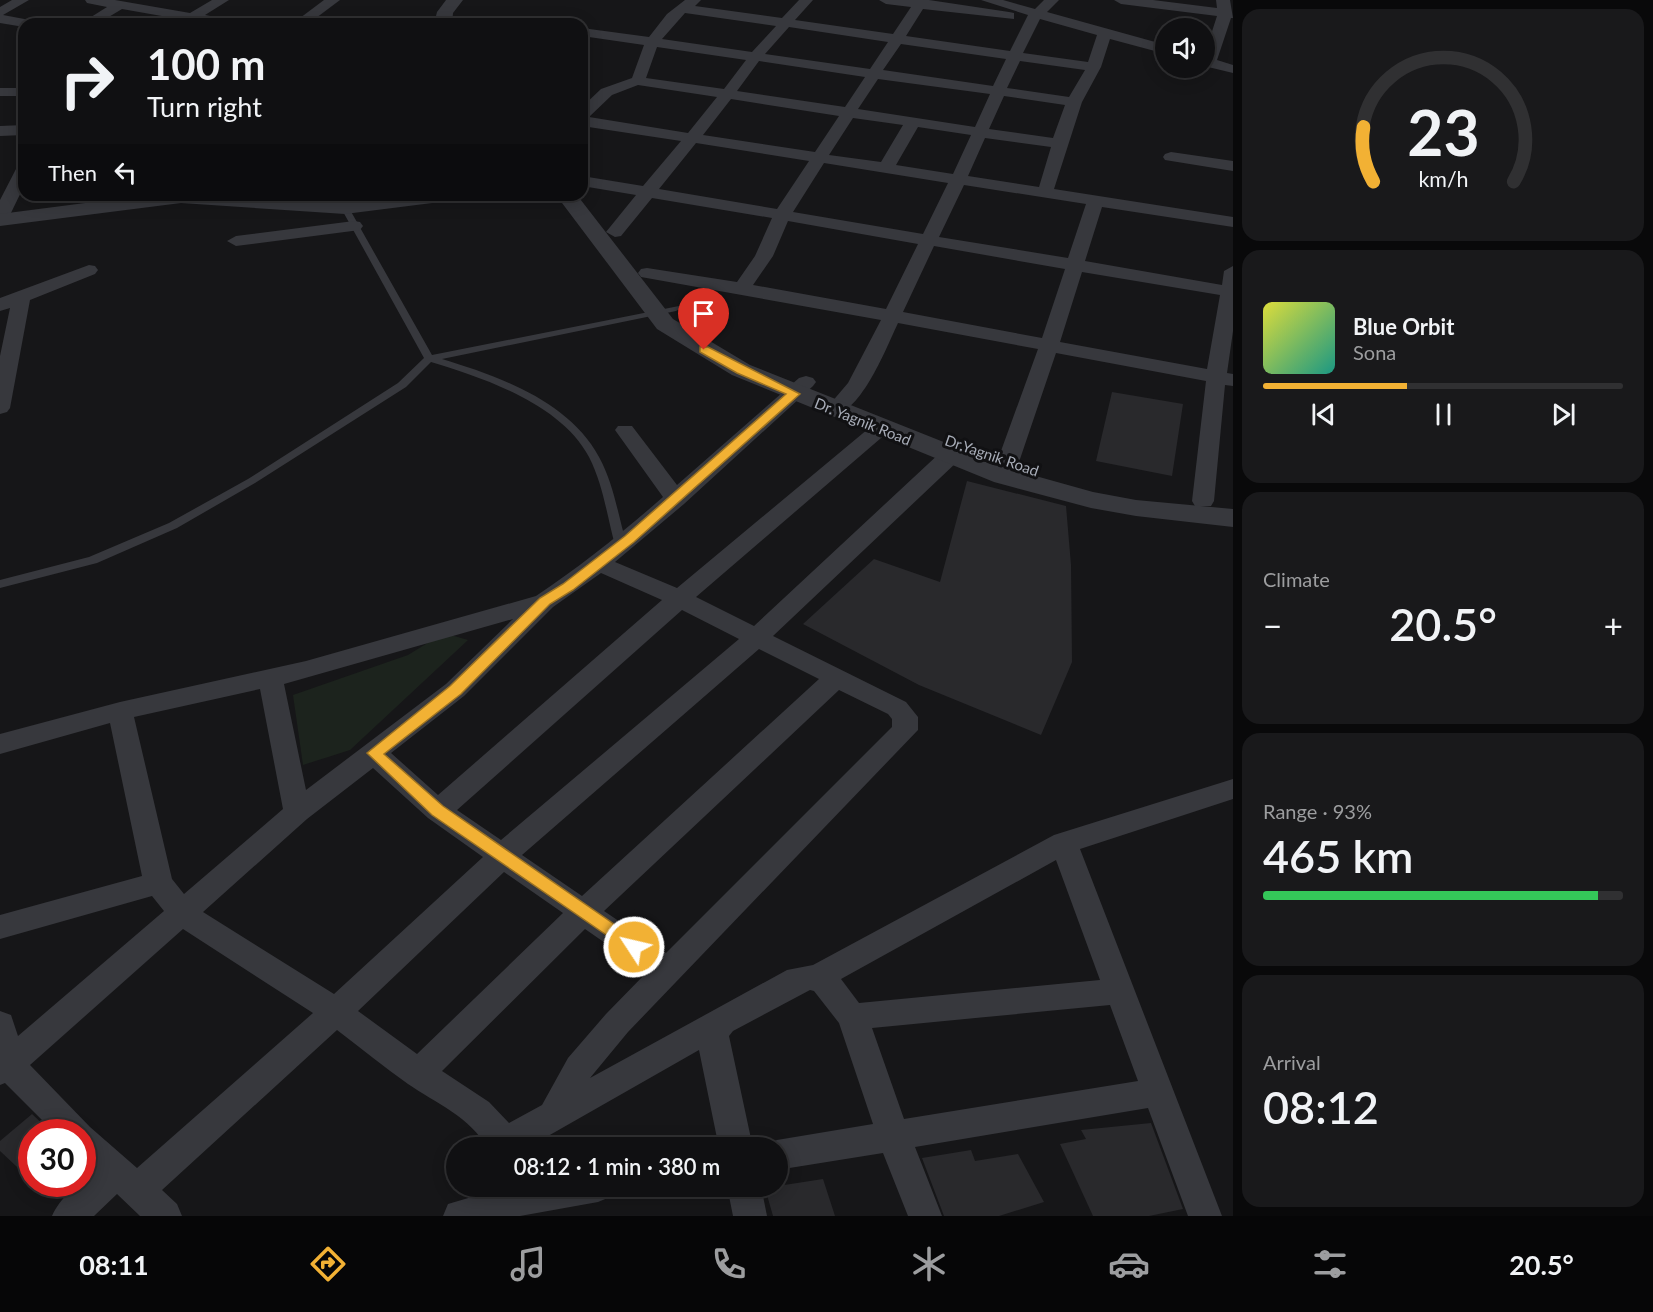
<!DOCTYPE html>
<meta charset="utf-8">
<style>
body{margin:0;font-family:Lato,sans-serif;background:#19191b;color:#f1f3f6;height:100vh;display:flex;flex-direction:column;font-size:22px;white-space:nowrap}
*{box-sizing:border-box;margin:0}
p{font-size:20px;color:#9c9d9f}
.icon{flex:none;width:33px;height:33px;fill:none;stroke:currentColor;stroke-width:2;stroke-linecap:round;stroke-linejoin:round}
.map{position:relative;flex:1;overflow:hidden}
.side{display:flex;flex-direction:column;gap:9px;padding:9px;background:#09090a;width:420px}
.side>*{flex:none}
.guide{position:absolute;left:18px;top:18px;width:570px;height:183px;border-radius:18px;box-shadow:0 3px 15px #0003,0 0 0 2px #303032;background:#101012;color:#f1f3f6;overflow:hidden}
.tools{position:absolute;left:1155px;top:18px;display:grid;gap:12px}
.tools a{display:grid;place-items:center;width:60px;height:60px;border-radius:50%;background:#101012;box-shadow:0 3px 15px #0003,0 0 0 2px #303032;font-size:30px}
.speed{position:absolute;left:18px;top:1119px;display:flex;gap:12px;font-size:30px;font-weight:700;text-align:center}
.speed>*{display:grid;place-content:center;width:78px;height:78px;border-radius:50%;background:#101012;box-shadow:0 3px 15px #0003,0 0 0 2px #303032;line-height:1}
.speed .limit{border:9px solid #d22;background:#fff;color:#111}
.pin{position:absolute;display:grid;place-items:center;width:51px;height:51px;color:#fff;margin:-62px -26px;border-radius:50% 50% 50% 0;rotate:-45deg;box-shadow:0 0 6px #0007}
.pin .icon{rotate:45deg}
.me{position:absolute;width:66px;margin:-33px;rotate:305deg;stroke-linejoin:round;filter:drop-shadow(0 0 4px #0008)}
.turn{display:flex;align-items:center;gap:21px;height:126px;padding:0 30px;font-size:27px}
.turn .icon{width:78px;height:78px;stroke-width:2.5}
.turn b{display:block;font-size:42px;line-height:51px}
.then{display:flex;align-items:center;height:57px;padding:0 30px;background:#0003;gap:12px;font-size:22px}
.big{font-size:45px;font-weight:600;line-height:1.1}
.side .card{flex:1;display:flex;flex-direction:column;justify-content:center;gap:9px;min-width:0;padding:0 21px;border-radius:18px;background:#19191b}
.side .dial{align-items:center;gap:0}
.dial svg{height:156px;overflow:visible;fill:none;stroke:#303032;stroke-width:7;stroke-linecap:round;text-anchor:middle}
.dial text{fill:#f1f3f6;stroke:none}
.song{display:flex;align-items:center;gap:18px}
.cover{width:72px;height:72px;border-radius:9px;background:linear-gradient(135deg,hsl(60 70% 55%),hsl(170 70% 35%))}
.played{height:6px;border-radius:3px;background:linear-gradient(90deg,#f2b134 40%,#303032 40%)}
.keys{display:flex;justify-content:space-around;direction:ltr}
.heat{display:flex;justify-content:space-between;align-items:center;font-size:33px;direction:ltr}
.charge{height:9px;border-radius:4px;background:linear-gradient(90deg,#34c759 93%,#303032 0)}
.trip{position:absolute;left:446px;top:1137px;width:342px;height:60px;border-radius:30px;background:#101012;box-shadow:0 3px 15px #0003,0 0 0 2px #303032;font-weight:600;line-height:60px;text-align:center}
.tab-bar{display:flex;height:96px;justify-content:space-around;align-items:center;background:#060607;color:#9c9d9f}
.tab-bar .icon{width:42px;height:42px}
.tab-bar .active{color:#f2b134}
.tab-bar b{font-size:27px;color:#f1f3f6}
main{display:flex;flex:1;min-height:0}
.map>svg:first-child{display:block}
.green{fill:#1c231d}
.building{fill:#29292c}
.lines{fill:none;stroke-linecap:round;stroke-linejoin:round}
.service{fill:#37383d;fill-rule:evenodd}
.minor{fill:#37383d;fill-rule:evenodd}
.tertiary{fill:#37383d;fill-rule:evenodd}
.route{fill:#f2b134;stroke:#9d7322;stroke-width:1.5}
.labels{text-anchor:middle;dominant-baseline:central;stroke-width:6;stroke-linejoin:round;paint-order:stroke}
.street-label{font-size:15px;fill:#a8adb8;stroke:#111113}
</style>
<main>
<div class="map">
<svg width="1233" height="1216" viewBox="0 0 1233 1216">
<rect width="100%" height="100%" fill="#161618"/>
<path class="green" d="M444 633 468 640 350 750 303 765 293 695 408 655Z"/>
<path class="building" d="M1112 392 1183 404 1172 476 1096 461Z
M967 481 1066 506 1071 565 1072 662 1041 735 919 685 803 624 874 559 940 582Z
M32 1114 51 1132H32V1181L0 1151V1141Z
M1151 1123 1183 1209 1149 1216H1093L1060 1144 1086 1139 1081 1130Z
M971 1150 975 1161 1018 1154 1044 1202 999 1216H944L922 1158Z
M823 1179 835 1216H773L765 1188Z"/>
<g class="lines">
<path class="service" d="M345 205 349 208 432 355 679 306 681 308 676 311 442 359C498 376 569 401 599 457 614 484 618 516 627 545L625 548 621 549 615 545C607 516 603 484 589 457 561 404 484 378 431 362L406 387 255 483 177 528 97 563 0 588V580L89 557 169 523 248 479 398 383 424 358 341 208Z"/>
<path class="minor" d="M12 0H29L3 15 35 21 37 24H24V27L0 23V7Z
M85 0H115L190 13 212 0H229L205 15 236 21 238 24H207L122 9 97 24H80L107 7 87 3Z
M324 0H340L308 24H292Z
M685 0H701L695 6 782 18 799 0H813L795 20 893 34 911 7 886 4 879 0H929L1009 12 1014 13V19L923 9 906 36 1010 51 1028 15 981 0H1003L1035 9 1044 0H1059L1047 12 1166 45V54L1110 39 1101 67 1082 102 1054 189 1233 217V227L1102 207 1085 261 1222 285 1224 271 1233 266V331L1227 373 1233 374V386L1225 385 1214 501 1211 506H1195L1192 501 1206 381 1056 353 1019 462 1016 467H1000L997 462 1038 349 898 323C887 346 858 422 828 414L825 410 848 383 881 320 641 277 638 273 641 269 647 268 737 282 755 256 772 218 652 198 621 236 615 237 606 232 636 195 582 186V176L643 186 681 141 582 126V107L601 89 632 78 644 45 582 36V28L649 37 667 14ZM685 13 776 26 752 52 662 39ZM1040 19 1097 35 1088 62 1023 53ZM789 27 888 42 870 69 765 54ZM901 44 1006 59 993 86 883 70ZM657 47 746 60 724 89 646 78ZM759 61 865 77 845 107 737 91ZM1020 61 1085 70 1069 97 1007 88ZM878 79 990 94 975 127 858 109ZM638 85 717 97 688 133 589 117 612 95ZM1004 96 1065 105 1053 138 989 129ZM731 99 839 116 815 152 703 135ZM853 118 903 125 881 162 829 155ZM918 127 971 135 953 174 896 165ZM985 138 1051 147 1039 187 968 176ZM696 143 809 161 777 209 659 189ZM824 163 948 183 923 234 793 212ZM964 185 1086 204 1068 258 939 237ZM788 221 918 244 886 309 753 285 773 256ZM934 246 1065 269 1042 338 903 312ZM1082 272 1220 295 1207 369 1060 342Z
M1114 0H1153L1217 8 1216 0H1230L1233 18H1231L1217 60 1233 65V73L1204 66V56L1217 16 1121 4Z
M0 88H24V96H0Z
M24 125V135L0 136V126Z
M1171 152 1233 161V171L1165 160 1163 157 1165 154Z
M24 164V186L9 217 0 222V200L16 169Z
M354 221 360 222 363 226 360 230 236 246 227 241 236 236Z
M89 265 95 266 98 270 95 274 30 300 10 408 7 412 0 414V356L10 308 0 311V298Z
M806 376 813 378 816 382 813 386 684 504 615 562 677 588 874 424H888L891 428 888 432 696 597 754 626 942 451H958L961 456 958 461 773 636 906 702 918 717V730L628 1032 590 1078 787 970 813 965 1054 835 1233 779V799L1080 849 1222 1216H1188L1148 1108 915 1147 942 1216H908L883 1153 777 1170V1148H764L765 1144 777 1140 873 1124 839 1023 814 991 810 990 733 1031 729 1036 753 1148H719L699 1050 527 1148H487C472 1118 434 1102 408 1084 384 1067 361 1048 337 1030L162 1190 177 1204 182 1216H140L117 1194 94 1216H52C60 1197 79 1184 93 1171L82 1161V1132H54L5 1083 0 1085V1011L11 1015 18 1036 164 911 152 896 0 939V915L142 876 110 723 0 754V734L120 702 306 661 536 596C581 566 622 533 663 497L615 430 618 426H632L677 485 799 378ZM601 573 662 600 438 795 391 753 464 696 553 607ZM682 610 739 639 501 840 457 810ZM513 619 446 684 306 790 284 684ZM759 649 819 679 582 896 522 855ZM260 689 283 809 184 894 172 879 134 717ZM839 690 888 714 892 719V727L666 953 604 911ZM373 768 428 818 483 857 334 994 203 912 307 819ZM1056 860 1100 980 859 1003 841 979ZM504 872 563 913 417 1054 358 1011ZM183 929 313 1013 137 1168 90 1127 30 1065ZM585 929 647 972 606 1014 568 1058 542 1105 509 1123 489 1102 442 1071ZM1110 1005 1138 1081 904 1119 872 1028Z
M509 1186H615L610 1197 598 1202 520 1216H443L448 1204Z
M727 1186H761L767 1216H733Z"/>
<path class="tertiary" d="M446 0H463L453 13 452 24H434L437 12Z
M147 195H245L345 202 398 195H458L455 199 448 201 345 214 181 203 0 226V214Z
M556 195H577L673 319 750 365 1014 470 1093 492 1136 500 1233 509V527L1136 516 1091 508 994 482 732 375 657 329Z"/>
</g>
<path class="route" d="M700 347H708L800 394 634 542 573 590 550 604 461 694 384 754 443 806 640 942 642 947 640 952 634 954 432 815 367 753 450 686 540 598 563 584 625 536 786 394 737 373 700 352Z"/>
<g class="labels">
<g class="street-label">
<text transform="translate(863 421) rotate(22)">Dr. Yagnik Road</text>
<text transform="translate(992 455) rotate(19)">Dr.Yagnik Road</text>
</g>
</g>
</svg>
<div class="tools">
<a><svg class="icon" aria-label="sound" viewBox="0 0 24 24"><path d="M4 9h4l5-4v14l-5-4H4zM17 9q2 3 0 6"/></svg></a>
</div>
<div class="speed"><div class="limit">30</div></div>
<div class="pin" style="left:704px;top:350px;background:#d93025"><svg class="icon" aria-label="arrive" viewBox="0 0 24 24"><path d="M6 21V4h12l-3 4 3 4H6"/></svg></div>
<svg class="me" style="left:634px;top:947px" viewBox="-20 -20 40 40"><circle r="17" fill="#f2b134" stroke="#fff" stroke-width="3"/><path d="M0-11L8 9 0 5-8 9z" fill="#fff"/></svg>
<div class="trip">08:12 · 1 min · 380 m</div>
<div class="guide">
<div class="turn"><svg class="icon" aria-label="right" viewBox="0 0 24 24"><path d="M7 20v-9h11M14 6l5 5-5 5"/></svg><div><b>100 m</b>Turn right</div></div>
<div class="then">Then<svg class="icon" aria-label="left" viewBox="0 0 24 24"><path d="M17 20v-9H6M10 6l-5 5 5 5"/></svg></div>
</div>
</div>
<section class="side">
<div class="card dial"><svg viewBox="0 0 100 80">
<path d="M14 69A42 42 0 1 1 86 69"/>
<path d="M14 69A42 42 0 0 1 9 41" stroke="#f2b134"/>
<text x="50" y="56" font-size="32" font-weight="700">23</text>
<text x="50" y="72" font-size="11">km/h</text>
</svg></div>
<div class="card">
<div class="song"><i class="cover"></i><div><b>Blue Orbit</b><p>Sona</p></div></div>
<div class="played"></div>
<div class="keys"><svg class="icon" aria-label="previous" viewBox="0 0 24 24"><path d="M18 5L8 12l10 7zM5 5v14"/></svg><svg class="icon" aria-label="pause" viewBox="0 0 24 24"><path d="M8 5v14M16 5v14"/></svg><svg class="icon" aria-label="next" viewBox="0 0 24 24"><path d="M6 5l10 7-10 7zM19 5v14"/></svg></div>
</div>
<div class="card"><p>Climate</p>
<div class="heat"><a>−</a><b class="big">20.5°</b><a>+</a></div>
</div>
<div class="card"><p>Range · 93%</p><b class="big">465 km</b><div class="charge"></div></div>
<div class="card"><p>Arrival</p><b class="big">08:12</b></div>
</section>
</main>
<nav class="tab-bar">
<b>08:11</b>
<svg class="icon active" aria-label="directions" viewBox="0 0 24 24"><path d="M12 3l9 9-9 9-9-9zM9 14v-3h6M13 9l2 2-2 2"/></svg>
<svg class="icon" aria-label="music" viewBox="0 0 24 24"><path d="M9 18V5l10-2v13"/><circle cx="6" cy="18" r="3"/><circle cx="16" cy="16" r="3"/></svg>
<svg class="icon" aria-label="phone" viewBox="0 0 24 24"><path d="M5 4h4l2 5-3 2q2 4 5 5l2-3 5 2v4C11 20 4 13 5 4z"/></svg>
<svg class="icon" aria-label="climate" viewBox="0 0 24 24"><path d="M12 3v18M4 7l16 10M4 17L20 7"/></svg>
<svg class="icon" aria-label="car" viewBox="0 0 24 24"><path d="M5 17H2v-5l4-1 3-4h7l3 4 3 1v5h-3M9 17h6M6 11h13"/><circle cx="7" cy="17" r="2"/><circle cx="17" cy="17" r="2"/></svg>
<svg class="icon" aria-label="filters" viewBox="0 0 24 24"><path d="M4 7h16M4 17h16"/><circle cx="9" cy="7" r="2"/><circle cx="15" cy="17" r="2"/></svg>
<b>20.5°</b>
</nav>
